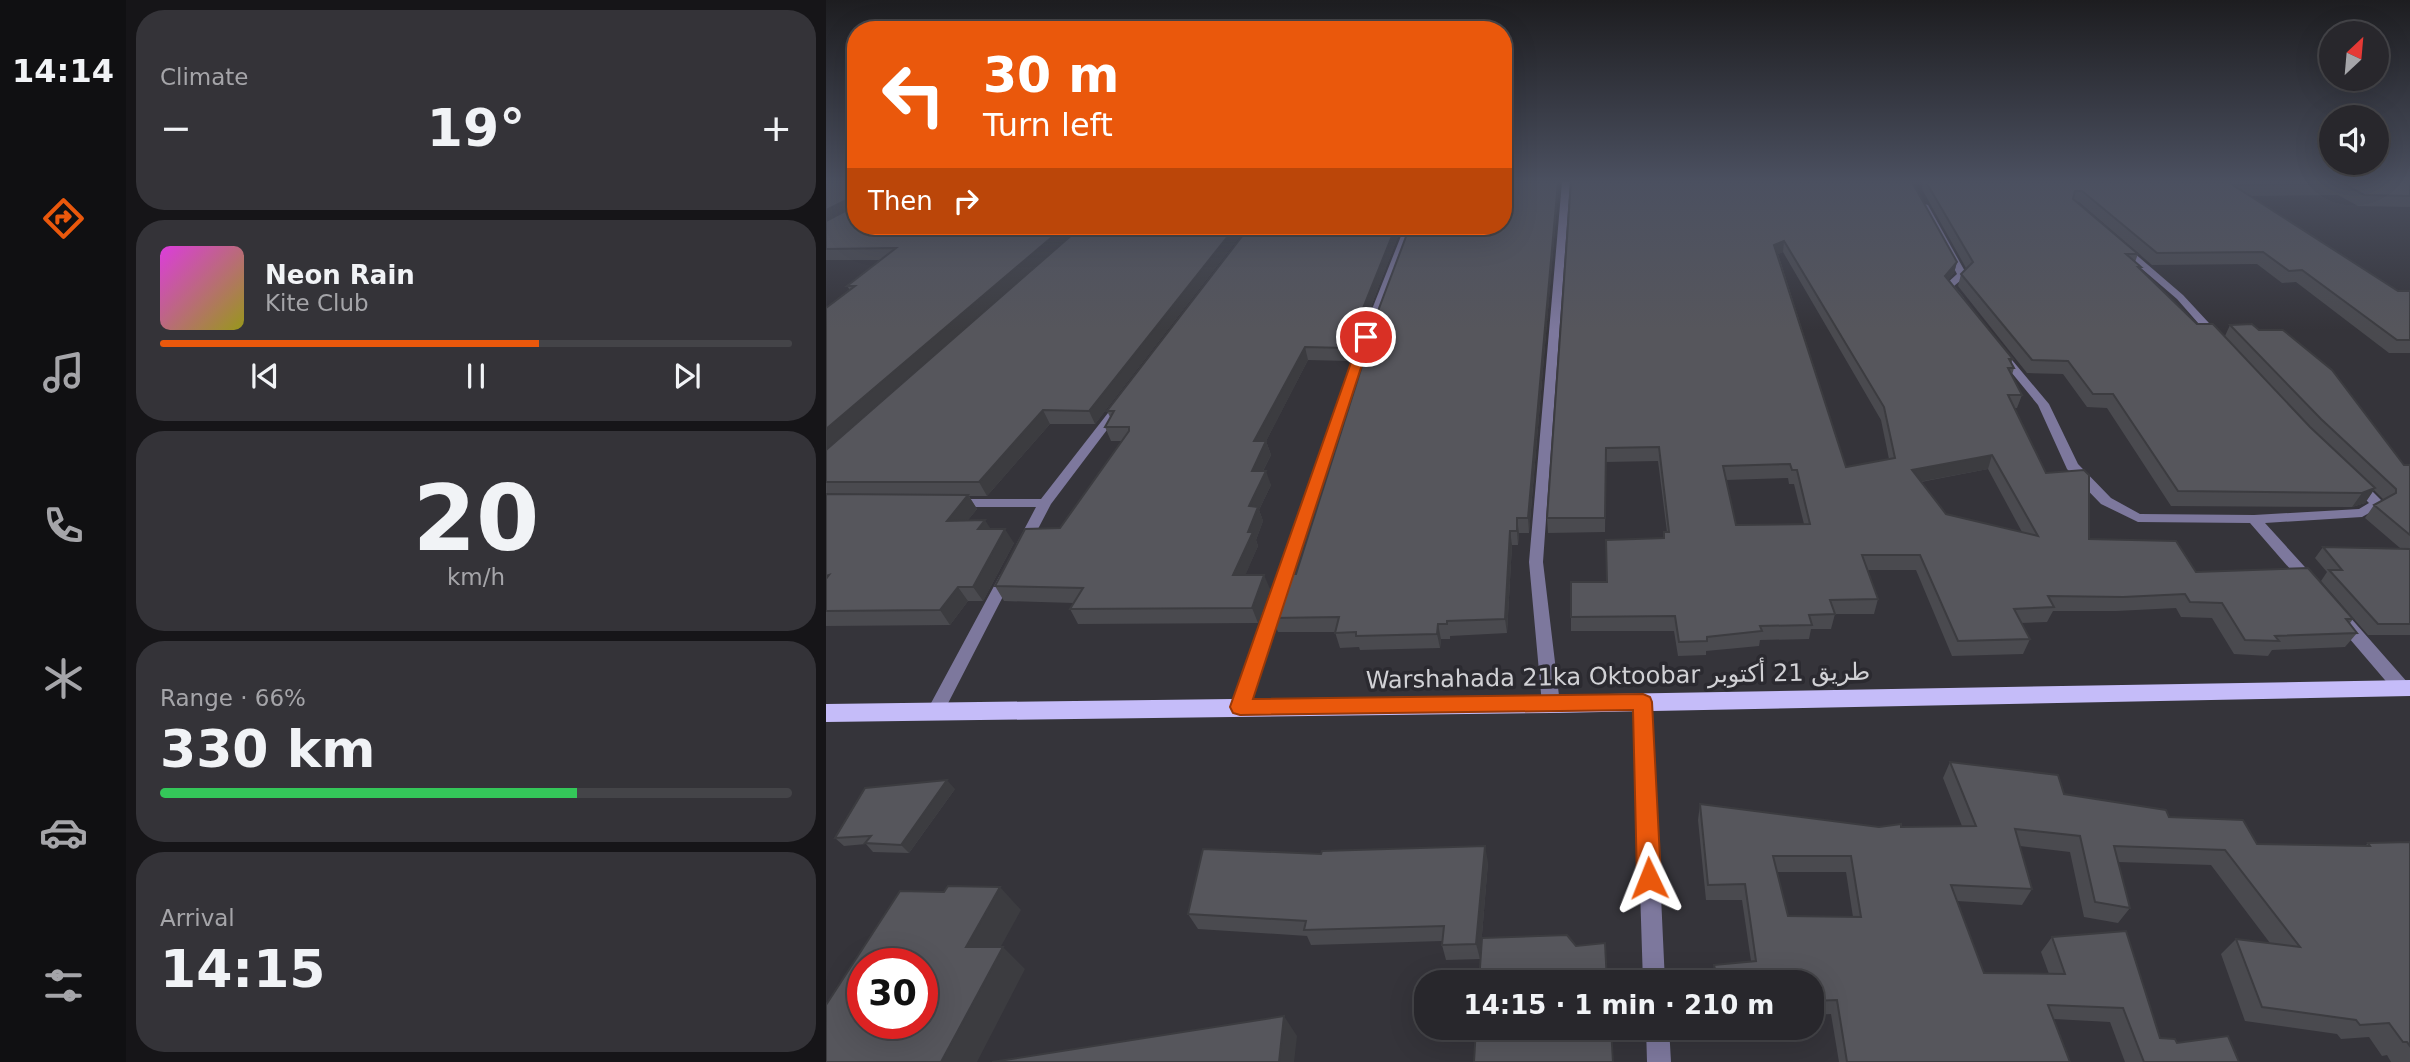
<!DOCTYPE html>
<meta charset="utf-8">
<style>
body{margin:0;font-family:"DejaVu Sans","Noto Naskh Arabic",sans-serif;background:#343338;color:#f1f3f6;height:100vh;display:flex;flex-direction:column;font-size:26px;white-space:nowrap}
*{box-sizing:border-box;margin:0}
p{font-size:23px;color:#a5a5a9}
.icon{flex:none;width:38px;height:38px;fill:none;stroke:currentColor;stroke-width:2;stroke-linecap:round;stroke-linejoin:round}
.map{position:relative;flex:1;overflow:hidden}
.sheet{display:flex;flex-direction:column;gap:10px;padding:10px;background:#161518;width:700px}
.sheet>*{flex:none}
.hud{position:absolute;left:21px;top:21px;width:665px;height:214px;border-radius:28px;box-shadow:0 7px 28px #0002,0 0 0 2px #444448;background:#ea580c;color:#fff;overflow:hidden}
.needle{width:46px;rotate:26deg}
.buttons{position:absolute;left:1493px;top:21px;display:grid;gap:14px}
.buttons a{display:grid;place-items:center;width:70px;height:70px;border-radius:50%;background:#28272c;box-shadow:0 7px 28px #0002,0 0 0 2px #444448;font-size:35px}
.speed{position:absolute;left:21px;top:948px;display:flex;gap:14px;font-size:35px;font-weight:700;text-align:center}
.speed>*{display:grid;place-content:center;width:91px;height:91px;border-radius:50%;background:#28272c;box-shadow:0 7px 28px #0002,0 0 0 2px #444448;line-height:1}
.speed .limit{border:10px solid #d22;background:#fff;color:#111}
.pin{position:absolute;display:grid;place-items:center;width:60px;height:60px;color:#fff;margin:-30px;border:4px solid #fff;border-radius:50%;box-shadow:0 2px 7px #0007}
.me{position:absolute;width:77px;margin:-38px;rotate:358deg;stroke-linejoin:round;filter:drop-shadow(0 0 5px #0008)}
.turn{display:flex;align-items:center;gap:24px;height:147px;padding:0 21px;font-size:32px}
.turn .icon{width:91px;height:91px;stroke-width:2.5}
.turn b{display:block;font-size:49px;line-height:60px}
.then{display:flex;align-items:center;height:66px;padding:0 21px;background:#0003;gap:14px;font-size:26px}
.big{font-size:52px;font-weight:700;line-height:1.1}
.sheet .tile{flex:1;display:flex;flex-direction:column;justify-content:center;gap:10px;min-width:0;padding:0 24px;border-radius:28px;background:#343338}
.sheet .dial{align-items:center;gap:0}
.dial b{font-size:91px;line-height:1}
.song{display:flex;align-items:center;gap:21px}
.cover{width:84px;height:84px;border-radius:10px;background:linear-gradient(135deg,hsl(300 70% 55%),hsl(60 70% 35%))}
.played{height:7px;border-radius:4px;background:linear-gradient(90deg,#ea580c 60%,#444448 60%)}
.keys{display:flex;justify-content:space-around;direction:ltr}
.heat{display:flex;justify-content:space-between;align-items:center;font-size:38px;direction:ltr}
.charge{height:10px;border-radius:5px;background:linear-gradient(90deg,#34c759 66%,#444448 0)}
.trip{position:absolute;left:588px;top:970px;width:410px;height:70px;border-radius:28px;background:#28272c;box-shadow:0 7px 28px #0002,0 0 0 2px #444448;font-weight:700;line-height:70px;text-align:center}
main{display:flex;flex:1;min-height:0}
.menu{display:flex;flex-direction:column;width:126px;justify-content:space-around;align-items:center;background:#101012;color:#a5a5a9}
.menu .icon{width:49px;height:49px}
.menu .active{color:#ea580c}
.menu b{font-size:32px;color:#f1f3f6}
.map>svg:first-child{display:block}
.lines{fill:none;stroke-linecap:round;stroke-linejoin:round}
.minor{fill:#7d789d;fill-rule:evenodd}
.primary{fill:#c5bcf9;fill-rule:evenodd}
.wall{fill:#4a4a4f;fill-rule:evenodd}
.shaded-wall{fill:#3c3c40}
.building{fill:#56565c;stroke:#3c3c40;stroke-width:2;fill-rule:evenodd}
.route{fill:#ea580c;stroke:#983908;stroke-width:2}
.labels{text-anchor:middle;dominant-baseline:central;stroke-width:7;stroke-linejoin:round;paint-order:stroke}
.near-street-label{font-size:24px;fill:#d1d1d5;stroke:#2b2a30}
</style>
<main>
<nav class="menu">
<b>14:14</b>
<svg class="icon active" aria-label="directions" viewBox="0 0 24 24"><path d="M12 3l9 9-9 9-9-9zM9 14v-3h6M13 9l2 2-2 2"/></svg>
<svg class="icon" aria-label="music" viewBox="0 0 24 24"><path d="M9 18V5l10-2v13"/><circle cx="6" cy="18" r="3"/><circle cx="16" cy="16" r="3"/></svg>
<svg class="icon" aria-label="phone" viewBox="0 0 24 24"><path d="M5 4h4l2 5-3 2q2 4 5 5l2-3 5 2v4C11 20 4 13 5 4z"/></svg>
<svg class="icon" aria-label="climate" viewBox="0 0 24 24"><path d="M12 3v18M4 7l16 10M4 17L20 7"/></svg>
<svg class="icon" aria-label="car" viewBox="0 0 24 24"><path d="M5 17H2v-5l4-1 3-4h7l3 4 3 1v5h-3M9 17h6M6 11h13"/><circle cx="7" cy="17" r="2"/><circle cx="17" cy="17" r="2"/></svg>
<svg class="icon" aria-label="filters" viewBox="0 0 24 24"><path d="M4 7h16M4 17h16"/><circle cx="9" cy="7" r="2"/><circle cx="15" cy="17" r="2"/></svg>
</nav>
<section class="sheet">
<div class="tile"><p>Climate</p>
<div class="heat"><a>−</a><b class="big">19°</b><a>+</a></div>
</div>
<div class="tile">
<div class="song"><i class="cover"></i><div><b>Neon Rain</b><p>Kite Club</p></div></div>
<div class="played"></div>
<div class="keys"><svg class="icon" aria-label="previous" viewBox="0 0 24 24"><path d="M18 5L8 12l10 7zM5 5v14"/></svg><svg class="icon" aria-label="pause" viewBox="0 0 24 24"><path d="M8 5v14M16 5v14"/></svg><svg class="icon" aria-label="next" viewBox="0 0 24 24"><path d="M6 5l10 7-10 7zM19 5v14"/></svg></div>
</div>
<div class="tile dial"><b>20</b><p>km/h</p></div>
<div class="tile"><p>Range · 66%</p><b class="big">330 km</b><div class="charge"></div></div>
<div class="tile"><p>Arrival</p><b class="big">14:15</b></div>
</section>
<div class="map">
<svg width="1584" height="1062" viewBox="0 0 1584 1062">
<rect width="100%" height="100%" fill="#35343a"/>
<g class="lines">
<path class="minor" d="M736 182H744L717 562 734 704 731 709 725 711 719 709 716 704 703 562Z
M1095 203 1102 205 1141 275 1128 286 1138 298 1136 300H1130L1118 286 1131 274 1094 205Z
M579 226H587L545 337 423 707 420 712 414 714 408 712 405 707 535 337Z
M1294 246H1300L1357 295 1395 336V340H1387L1351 299 1294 250Z
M1177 353 1181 354 1223 404 1252 464 1285 498 1314 514 1428 515 1533 509 1543 503 1524 484 1531 480 1536 481 1559 504 1536 517 1439 523 1488 577 1490 581 1488 585H1478L1424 523 1312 522 1275 504 1241 469 1212 405 1172 356Z
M293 402 299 406 225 504 202 548 197 550 190 545 210 507H130L123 503 130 499H215L289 404Z
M181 570 188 575 116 715 110 717 104 715 101 710 104 705 174 575Z
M1517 614 1523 616 1582 683 1584 687 1582 693 1576 695 1570 693 1511 624 1509 620 1511 616Z
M817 695 823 697 826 702 839 982H817L808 702 811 697Z
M820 1027H843L845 1062H821Z"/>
<path class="primary" d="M1584 680V696L725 713 0 722V704L725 695Z"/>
</g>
<path class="wall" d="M0 182 30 226H422L269 424H224L161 496H143L151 509 142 520 164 529 188 543 157 601H142L124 625 0 626V308L24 290 21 286 54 260H0Z
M677 182H734L732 183V193L703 533H693L692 545H686L681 633 624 636V639H615L614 648 534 650 533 647 514 648 509 632H452L446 618 470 574 534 373 532 364 677 226Z
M746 182 1131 262 1128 273 1122 280 1187 359 1185 363 1188 368 1186 375 1196 395 1191 408H1188L1220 473 1263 539 1527 619 1524 623 1531 633 1519 647 1446 650 1442 656 1408 654 1386 618 1355 617 1350 608 1290 611H1227L1221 622 1195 623 1204 639 1197 654 1126 656 1090 570H1042L1052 599 1048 614H1009L1005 629H985L983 639 934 640 933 646 880 651V655L852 656 848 631H745V617L781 582 838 538 841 532 832 461 780 462 779 532 722 533 721 518ZM957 252 1055 420 1063 459 1020 467 952 254ZM1162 469 1196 532 1120 514 1095 482ZM962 478 963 484H968L978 524 910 525 900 480Z
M1097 182H1584V207L1532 206 1512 195 1424 196 1572 291H1584V353H1563L1470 282 1456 283 1431 264 1326 265 1253 202H1250L1312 254 1309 262 1315 267 1314 269 1371 324 1399 336 1404 325 1578 465H1584V635H1542L1495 581 1501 572 1489 558 1497 547 1574 548 1539 518 1548 505 1558 500 1548 490 1539 503 1526 507 1345 506 1281 408 1261 407 1237 374 1201 373 1132 286 1135 274 1140 268 1096 189Z
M576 226 524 361 482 360 440 441 445 455 437 471 445 485 433 510 437 521 430 540 432 546 419 575 444 589 432 623 252 624 244 609 248 603 178 601 169 586 234 528 296 441H285L279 427 284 417 281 411Z
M1124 762 1238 794 1343 817 1431 844 1539 846 1542 843 1584 842V1062H1565L1561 1055 1556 1056 1543 1037 1515 1039 1511 1034 1419 1021 1395 954 1410 939 1444 943 1385 865 1292 862 1304 908 1292 923 1258 917 1244 852 1194 846 1206 889 1196 905 1131 901 1158 973 1223 974 1215 952 1226 937 1334 1038 1413 1062H1299L1284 1022 1228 1019 1244 1062H1013L1005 1014 985 1015V982H886L888 965 925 961 916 900H880L872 820 874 804 1053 827 1136 826 1117 778ZM951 872H1020L1027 917 962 916Z
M129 789 83 853 47 852 40 844 18 846 9 838Z
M662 862 654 959 620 960 616 945V941L485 945 481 936 372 929 362 914Z"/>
<path class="shaded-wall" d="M732 182V193L703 533 702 518Z
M24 198 30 207 0 225V210Z
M239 226H256L0 452V429Z
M410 226H422L269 424 263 411Z
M570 226H576L524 361 521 348Z
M958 241 957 252 947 256 948 245Z
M1131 262 1128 273 1116 288 1119 276Z
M479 347 482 360 433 455 428 441Z
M217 410 224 424 161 496 153 482Z
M440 441 445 455 430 485 426 471Z
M1166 455 1162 469 1082 484 1086 470Z
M440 471 445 485 433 510 437 521 430 540 432 546 413 590 407 575 422 532 423 506Z
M1549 488 1539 503 1526 507 1536 493Z
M142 495 151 509 130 535 121 521Z
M691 518 693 533 692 545 691 531Z
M159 520 168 534 152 529Z
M179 529 188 543 157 601 147 587Z
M684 531 686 545 681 633 679 619Z
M438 575 444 589 432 623 426 608Z
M132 587 142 601 124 625 114 610Z
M612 624 615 639 614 648 611 634Z
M121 780 129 789 83 853 75 845Z
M659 846 662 862 654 959 650 944Z
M174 887 195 910 163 968 140 947Z
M177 947 199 969 151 1062H115Z
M458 1016 471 1036 468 1062H453Z"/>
<path class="building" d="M0 182H30V226H239L0 429V308L29 286H21L70 248 0 249V221L25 208 24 198 0 210Z
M732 182 702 518H691V531H684L679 619 621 621V624H612L611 634 530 636V632L509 633 513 617 446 618 460 574H470L536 366 532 364 584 226H677V183Z
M745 182H1086L1131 262 1119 276 1187 359H1183L1188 368H1182L1196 395H1182L1220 473 1258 470 1263 475V539L1350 541 1370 572 1482 568 1527 619H1520L1531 633 1449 636 1453 641 1419 640 1396 603 1364 602 1359 594 1297 597 1222 596 1228 607 1188 609 1204 639 1132 641 1094 555H1036L1052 599 1004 600 1009 614 983 615 986 625 934 626 936 631 881 637V641L853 642 849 616 745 617V582H781L780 540 838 538V532H843L833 447 780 448 779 518H721ZM958 241 1058 407 1069 458 1020 467 948 245ZM1166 455 1212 536 1120 514 1086 470ZM964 464 966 470H971L984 524 910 525 897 466Z
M1100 182H1584V196L1538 195 1518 184 1407 185 1572 291H1584V340H1571L1476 270 1463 271 1437 252 1331 253 1256 191H1249L1247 199 1312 254H1300L1315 267H1312L1371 324H1387L1484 427 1549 488 1536 493 1352 491 1287 394H1267L1242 361 1206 360 1135 274 1147 262Z
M256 226H410L263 411 217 410 153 482H0V450Z
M424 226H570L521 348 479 347 428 441H440L426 471H440L423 506 432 507 422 532H427L407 575H438L426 608 244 609 257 588 169 586 199 529 234 528 303 431V427H279L288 411H281Z
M1426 324 1433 330H1457L1506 370 1578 465H1584V535L1548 505 1570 493V489L1495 419 1404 325Z
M0 494 142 495 121 521 159 520 152 529H179L147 587H132L114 610 0 611V579L3 575 0 576Z
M1497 547 1584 549V624H1552L1503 570H1516Z
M1124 762 1232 775 1238 794 1340 810 1343 817 1417 820 1431 844 1544 846 1542 843 1584 842V1046L1581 1042H1577L1563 1023 1534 1025 1530 1020 1436 1007 1410 939 1474 947 1399 850 1288 846 1304 908 1269 902 1254 836 1189 829 1206 889 1125 885 1158 973 1239 974 1226 937 1300 931 1334 1038 1349 1039 1351 1043 1402 1036 1413 1062H1318L1297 1008 1222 1005 1244 1062H1021L1011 1000 985 1001V982H892L888 965 930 961 919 884 882 885 874 804 1053 827 1075 824V827L1150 826ZM947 856H1025L1035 917 962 916Z
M121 780 75 845 39 843 45 836 9 838 39 788Z
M659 846 650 944 616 945 618 926 478 930 480 921 362 914 377 849 495 854 496 851Z
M122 886 174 887 140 947H177L115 1062H0V1005L74 891 118 892ZM37 964H96V1024H37Z
M741 935 750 946 779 943 781 982H653L656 938Z
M458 1016 453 1062H166Z
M650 1027H785L787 1062H648Z"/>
<linearGradient id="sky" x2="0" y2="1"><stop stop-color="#1d1d20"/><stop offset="0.55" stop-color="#4b5060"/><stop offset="1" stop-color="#4b5060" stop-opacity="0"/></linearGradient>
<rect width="1584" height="330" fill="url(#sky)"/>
<path class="route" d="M540 333 545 337 427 699 817 694 824 697 826 702 835 878 831 886 823 890 815 886 811 878 807 710 414 715 407 713 404 707 534 337Z"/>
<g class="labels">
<g class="near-street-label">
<text transform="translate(792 676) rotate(-1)">Warshahada 21ka Oktoobar طريق 21 أكتوبر</text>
</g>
</g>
</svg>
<div class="buttons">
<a><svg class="needle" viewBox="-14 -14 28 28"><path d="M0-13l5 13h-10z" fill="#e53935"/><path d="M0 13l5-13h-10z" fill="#a5a5a9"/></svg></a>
<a><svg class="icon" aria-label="sound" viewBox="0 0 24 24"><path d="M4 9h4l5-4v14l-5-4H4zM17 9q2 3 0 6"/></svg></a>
</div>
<div class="speed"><div class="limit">30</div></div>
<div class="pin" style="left:540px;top:337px;background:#d93025"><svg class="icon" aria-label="arrive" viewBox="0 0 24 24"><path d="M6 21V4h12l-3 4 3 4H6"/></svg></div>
<svg class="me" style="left:823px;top:878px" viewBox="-20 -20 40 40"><path d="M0-17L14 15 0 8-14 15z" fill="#ea580c" stroke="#fff" stroke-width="4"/></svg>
<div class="trip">14:15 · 1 min · 210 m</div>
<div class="hud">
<div class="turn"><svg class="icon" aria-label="left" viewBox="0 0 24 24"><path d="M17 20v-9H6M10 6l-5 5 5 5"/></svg><div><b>30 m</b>Turn left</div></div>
<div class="then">Then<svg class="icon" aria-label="right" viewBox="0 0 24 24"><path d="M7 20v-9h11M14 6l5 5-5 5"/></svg></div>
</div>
</div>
</main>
